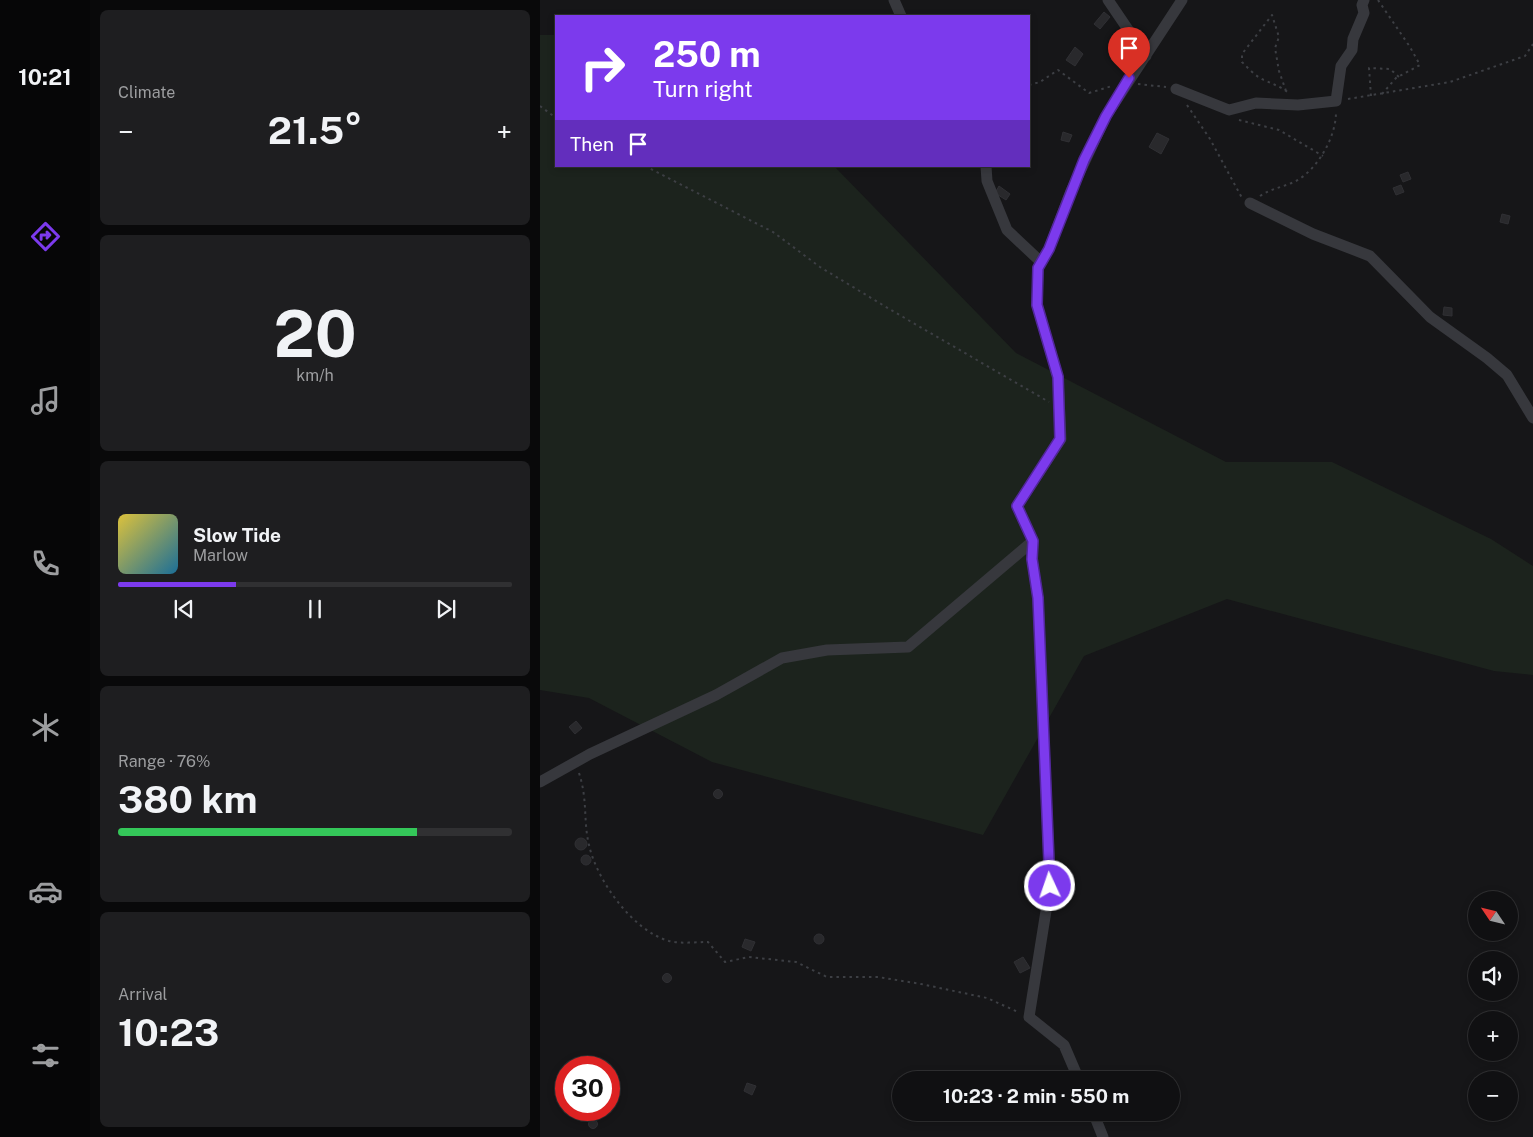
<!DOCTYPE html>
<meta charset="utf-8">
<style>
body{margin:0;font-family:"Public Sans",sans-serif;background:#1e1e20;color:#f1f3f6;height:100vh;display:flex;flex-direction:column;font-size:19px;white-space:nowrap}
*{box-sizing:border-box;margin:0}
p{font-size:16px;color:#9c9d9f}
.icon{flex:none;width:28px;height:28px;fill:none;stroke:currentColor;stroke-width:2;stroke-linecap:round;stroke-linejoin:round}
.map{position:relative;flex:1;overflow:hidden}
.sheet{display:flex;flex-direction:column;gap:10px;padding:10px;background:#09090a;width:450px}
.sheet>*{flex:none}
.top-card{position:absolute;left:15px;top:15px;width:475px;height:152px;border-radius:0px;box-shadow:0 2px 8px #0003,0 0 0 1px #303032;background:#7c3aed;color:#fff;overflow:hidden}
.needle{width:32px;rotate:305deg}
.buttons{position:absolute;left:928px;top:891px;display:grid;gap:10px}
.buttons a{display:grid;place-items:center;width:50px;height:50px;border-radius:50%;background:#101012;box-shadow:0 2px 8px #0003,0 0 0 1px #303032;font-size:25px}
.speed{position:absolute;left:15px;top:1056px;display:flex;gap:10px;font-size:25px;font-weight:700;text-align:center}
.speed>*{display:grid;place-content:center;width:65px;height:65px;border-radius:50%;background:#101012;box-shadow:0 2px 8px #0003,0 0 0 1px #303032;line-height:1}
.speed .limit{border:8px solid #d22;background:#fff;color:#111}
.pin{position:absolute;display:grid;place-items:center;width:42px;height:42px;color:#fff;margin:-51px -21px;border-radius:50% 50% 50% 0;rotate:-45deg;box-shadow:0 0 5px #0007}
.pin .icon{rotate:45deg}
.me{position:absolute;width:55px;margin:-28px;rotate:357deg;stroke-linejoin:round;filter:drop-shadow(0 0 4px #0008)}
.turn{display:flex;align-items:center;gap:18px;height:105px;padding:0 15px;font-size:22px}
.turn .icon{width:65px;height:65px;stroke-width:2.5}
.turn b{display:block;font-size:35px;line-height:42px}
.then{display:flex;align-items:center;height:48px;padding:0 15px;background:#0003;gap:10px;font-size:19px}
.big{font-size:38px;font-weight:700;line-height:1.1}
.sheet .card{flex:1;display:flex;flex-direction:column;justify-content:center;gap:8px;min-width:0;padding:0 18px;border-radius:8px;background:#1e1e20}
.sheet .dial{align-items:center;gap:0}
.dial b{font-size:65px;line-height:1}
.song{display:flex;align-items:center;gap:15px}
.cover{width:60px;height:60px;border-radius:8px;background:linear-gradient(135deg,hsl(50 70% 55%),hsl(200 70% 35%))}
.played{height:5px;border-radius:2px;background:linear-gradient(90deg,#7c3aed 30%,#303032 30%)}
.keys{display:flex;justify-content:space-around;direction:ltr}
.heat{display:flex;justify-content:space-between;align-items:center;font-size:28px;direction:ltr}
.charge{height:8px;border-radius:4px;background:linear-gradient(90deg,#34c759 76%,#303032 0)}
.trip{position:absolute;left:352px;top:1071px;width:288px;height:50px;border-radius:25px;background:#101012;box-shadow:0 2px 8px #0003,0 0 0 1px #303032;font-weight:700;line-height:50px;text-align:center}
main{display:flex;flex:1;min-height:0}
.tab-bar{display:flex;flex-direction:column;width:90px;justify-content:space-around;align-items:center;background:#060607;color:#9c9d9f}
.tab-bar .icon{width:35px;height:35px}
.tab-bar .on{color:#7c3aed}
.tab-bar b{font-size:22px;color:#f1f3f6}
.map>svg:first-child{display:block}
.green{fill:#1c231d}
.building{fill:#29292c;stroke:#303034}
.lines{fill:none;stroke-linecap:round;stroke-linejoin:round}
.path{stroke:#3d3f44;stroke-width:2;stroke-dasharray:2.5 4;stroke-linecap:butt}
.minor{stroke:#37383d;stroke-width:11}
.route-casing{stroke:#51269a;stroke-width:12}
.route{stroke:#7c3aed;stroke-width:9}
</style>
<main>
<nav class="tab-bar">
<b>10:21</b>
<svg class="icon on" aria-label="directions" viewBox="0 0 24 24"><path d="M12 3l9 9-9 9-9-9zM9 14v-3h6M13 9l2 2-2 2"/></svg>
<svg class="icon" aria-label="music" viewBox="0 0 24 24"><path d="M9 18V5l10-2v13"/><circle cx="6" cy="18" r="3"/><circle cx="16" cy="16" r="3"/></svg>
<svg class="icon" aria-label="phone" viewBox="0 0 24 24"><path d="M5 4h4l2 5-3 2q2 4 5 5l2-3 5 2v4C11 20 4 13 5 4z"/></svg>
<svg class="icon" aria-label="climate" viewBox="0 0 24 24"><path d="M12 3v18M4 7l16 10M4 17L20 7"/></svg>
<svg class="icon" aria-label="car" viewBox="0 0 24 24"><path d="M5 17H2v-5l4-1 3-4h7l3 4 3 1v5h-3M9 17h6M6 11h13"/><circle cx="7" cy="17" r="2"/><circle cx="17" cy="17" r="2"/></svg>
<svg class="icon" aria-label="filters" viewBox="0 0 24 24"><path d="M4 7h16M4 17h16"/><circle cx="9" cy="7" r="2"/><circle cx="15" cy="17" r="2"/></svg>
</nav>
<section class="sheet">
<div class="card"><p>Climate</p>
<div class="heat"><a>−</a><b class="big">21.5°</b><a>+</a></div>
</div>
<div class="card dial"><b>20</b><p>km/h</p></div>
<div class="card">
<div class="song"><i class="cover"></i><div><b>Slow Tide</b><p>Marlow</p></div></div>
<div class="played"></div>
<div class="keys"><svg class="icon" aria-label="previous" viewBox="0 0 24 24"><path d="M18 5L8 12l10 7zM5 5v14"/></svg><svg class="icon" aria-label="pause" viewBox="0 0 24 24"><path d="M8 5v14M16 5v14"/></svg><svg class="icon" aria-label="next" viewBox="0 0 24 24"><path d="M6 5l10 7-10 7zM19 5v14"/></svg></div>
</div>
<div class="card"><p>Range · 76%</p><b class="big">380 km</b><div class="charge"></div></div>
<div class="card"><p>Arrival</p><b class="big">10:23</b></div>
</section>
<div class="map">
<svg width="993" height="1137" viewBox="0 0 993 1137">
<rect width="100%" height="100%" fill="#161618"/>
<path class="green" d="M0 35H16V166H294L476 353 686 462H792L951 539 993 566V675L954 671 687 599 544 656 443 835 172 762 49 698 0 690Z"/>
<path class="building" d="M564 12 570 17 560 29 554 24Z
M535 47 543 54 535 66 526 60Z
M523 132 532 135 529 142 521 140Z
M617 133 629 139 621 154 609 147Z
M868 172 871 179 863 182 860 175Z
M861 185 864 192 856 195 853 188Z
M459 186 470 194 466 200 455 193Z
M962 214 970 216 968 224 960 222Z
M904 307 912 308V316L903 315Z
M36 721 42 728 35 734 29 727Z
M173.5 794a4.5 4.5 0 1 1 9 0a4.5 4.5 0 1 1-9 0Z
M35 844a6 6 0 1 1 12 0a6 6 0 1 1-12 0Z
M41 860a5 5 0 1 1 10 0a5 5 0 1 1-10 0Z
M274 939a5 5 0 1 1 10 0a5 5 0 1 1-10 0Z
M205 939 215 942 211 951 202 947Z
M483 957 490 968 480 973 474 962Z
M122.5 978a4.5 4.5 0 1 1 9 0a4.5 4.5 0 1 1-9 0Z
M207 1083 216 1086 212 1095 204 1091Z
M48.5 1124a4.5 4.5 0 1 1 9 0a4.5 4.5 0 1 1-9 0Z"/>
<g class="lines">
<path class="path" d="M838 0 870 47 880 65 856 78 842 94
M598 84 626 87
M489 85 500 82 518 70 549 93 572 86
M746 91 739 71 735 48 739 37 732 15 702 54V62C708 68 716 77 724 80 733 84 741 87 749 93
M831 96 829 68 850 69 859 77
M808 99 910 82 985 56 993 44
M647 105 670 139 702 198
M0 106 16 118
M699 120 739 130 783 156
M105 166 233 232 280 267 351 310 509 402
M720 196C732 188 744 187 756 181 778 169 796 137 796 112
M39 773C48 801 43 820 49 845 57 881 93 931 129 941 141 944 156 942 168 942L185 962 209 957 256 962 287 977H338L381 984 447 998 478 1012"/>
<path class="minor" d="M354 0 361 16
M568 0 606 56
M636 89 689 110 716 103 758 105 796 101 801 66 812 50 813 39 824 13 822 5 824 0
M446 166 447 181 467 230 501 262
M710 203 773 234 830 256 890 317 947 358 967 375 993 418
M0 782 50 754 176 695 242 658 287 650 368 647 493 541
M539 1080 524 1045 489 1017 510 886 498 598 492 559 493 541 477 506 521 439 518 377 497 305 498 268 509 249 531 191 566 116 642 0
M553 1112 563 1137"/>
</g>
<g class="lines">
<g class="route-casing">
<path id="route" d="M510 886 498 598 492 559 493 541 477 506 520 439 518 377 497 305 498 268 509 249 544 160 566 116 589 78"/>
</g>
<use href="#route" class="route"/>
</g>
</svg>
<div class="buttons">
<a><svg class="needle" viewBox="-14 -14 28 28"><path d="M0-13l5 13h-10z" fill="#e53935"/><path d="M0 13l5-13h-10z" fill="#9c9d9f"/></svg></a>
<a><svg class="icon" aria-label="sound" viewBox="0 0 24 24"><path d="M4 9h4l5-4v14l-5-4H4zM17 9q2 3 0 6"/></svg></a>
<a>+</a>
<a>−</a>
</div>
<div class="speed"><div class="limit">30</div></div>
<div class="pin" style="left:589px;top:78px;background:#d93025"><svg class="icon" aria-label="arrive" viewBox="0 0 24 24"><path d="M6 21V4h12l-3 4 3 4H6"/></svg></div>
<svg class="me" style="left:510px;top:886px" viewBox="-20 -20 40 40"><circle r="17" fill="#7c3aed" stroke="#fff" stroke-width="3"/><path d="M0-11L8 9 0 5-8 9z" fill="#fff"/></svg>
<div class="trip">10:23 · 2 min · 550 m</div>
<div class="top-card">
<div class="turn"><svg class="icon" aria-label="right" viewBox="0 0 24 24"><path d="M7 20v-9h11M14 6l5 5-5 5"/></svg><div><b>250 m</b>Turn right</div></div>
<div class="then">Then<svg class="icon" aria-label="arrive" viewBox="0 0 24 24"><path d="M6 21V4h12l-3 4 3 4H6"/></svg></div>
</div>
</div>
</main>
